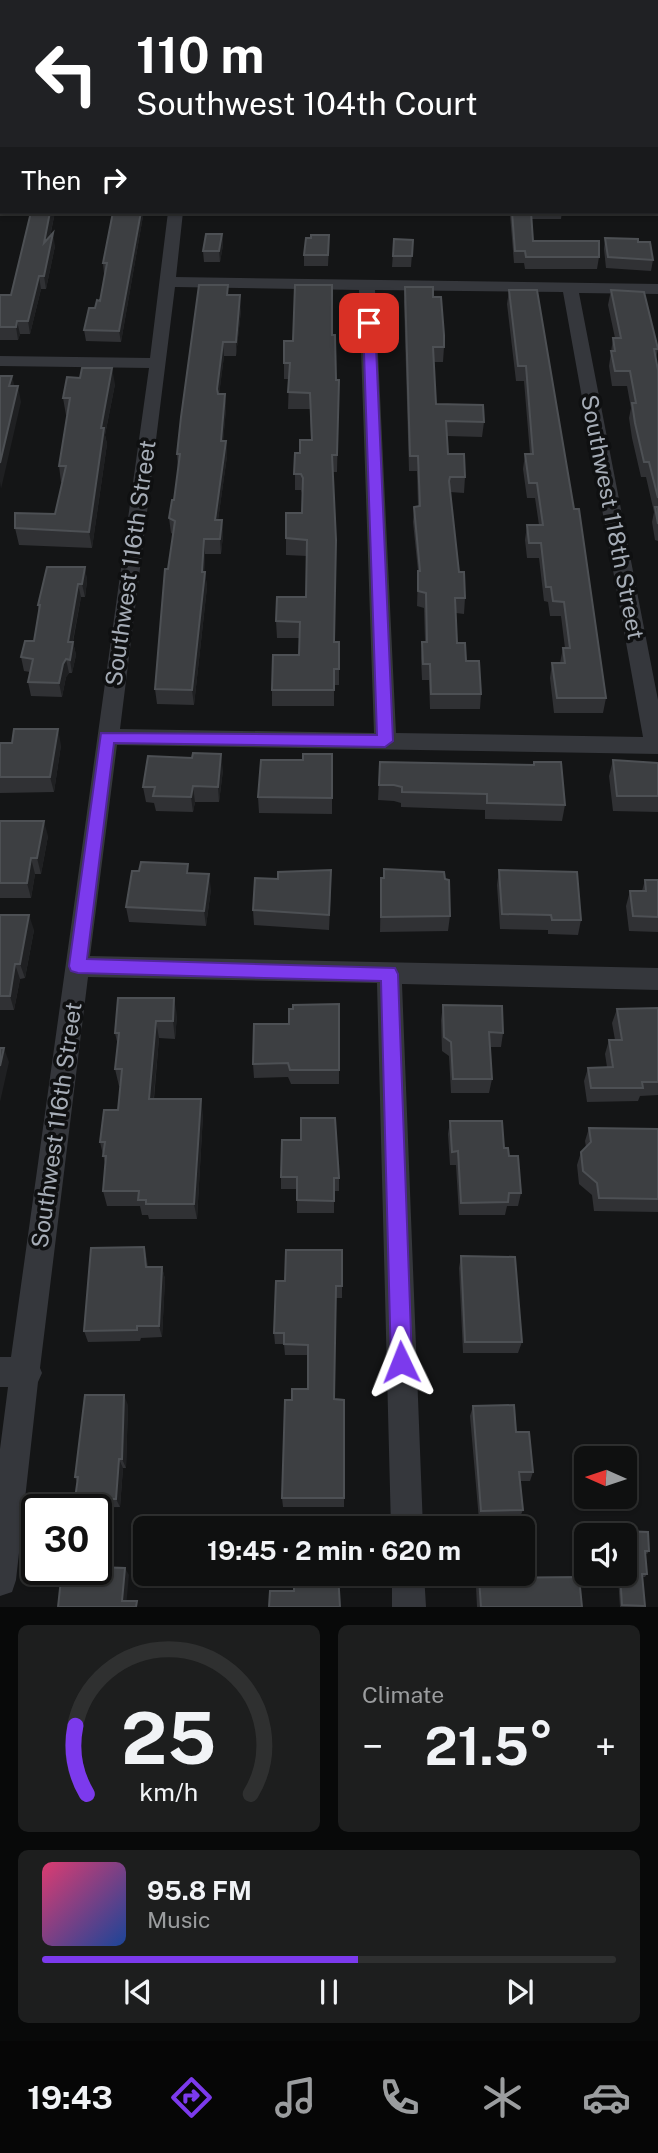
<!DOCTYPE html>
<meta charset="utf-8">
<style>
body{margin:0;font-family:"Public Sans",sans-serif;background:#1d1e1e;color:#f1f3f6;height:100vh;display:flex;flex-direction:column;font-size:26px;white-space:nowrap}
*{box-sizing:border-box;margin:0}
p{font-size:23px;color:#9b9d9f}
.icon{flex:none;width:38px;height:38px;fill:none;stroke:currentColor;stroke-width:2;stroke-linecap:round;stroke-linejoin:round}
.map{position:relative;height:1607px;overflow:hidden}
.drawer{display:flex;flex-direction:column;gap:18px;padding:18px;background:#080909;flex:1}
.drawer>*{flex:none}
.hud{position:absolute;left:0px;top:0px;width:658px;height:214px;box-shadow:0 2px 5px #0004,0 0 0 2px #2f3030;background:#202124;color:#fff;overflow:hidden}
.needle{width:46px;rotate:273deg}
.tools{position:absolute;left:574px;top:1446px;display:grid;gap:14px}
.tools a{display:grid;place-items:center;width:63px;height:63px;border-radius:10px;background:#0f1010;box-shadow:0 2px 5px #0004,0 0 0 2px #2f3030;font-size:35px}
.speed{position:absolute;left:21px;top:1494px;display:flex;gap:14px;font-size:35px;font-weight:700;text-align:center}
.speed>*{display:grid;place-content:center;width:91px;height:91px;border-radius:50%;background:#0f1010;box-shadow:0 2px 5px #0004,0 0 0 2px #2f3030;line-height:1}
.speed .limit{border:4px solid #111;border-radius:10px;background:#fff;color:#111}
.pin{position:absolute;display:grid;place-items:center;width:60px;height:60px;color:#fff;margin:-30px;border-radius:14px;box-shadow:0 4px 10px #0006}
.me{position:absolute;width:77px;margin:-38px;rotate:358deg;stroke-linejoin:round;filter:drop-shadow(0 0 5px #0008)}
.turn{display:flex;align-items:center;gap:24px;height:147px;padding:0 21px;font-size:32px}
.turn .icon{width:91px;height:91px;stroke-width:2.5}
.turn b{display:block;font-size:49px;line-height:60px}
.then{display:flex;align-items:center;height:66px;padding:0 21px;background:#0003;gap:14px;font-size:26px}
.big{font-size:52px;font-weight:700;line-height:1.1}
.drawer .card{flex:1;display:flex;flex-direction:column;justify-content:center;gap:10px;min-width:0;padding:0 24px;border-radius:10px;background:#1d1e1e}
.drawer .dial{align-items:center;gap:0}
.dial svg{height:182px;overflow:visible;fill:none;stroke:#2f3030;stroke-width:7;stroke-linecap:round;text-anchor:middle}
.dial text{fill:#f1f3f6;stroke:none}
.song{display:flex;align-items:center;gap:21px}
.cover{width:84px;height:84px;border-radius:10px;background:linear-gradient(135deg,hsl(340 70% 55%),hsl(220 70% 35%))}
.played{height:7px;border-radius:4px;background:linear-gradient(90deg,#7c3aed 55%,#2f3030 55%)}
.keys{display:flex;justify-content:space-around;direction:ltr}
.heat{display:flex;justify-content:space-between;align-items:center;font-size:38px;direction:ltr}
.drawer .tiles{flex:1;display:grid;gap:18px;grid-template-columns:1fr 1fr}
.card:last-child{grid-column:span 2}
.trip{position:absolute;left:133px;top:1516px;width:402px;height:70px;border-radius:10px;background:#0f1010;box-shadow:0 2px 5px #0004,0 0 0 2px #2f3030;font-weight:700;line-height:70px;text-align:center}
.dock{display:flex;height:112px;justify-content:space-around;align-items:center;background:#060606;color:#9b9d9f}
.dock .icon{width:49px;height:49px}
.dock .on{color:#7c3aed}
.dock b{font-size:32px;color:#f1f3f6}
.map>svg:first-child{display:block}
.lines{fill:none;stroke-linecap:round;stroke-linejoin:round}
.street{fill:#35373c;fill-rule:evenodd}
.secondary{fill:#43464c;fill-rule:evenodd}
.wall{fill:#303134}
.shaded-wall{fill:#1f2022}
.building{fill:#3d3f42;stroke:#4d5054;stroke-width:2}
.route{fill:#7c3aed;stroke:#51269a;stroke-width:2}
.labels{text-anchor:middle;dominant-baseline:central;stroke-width:7;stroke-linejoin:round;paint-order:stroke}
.street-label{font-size:23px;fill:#a6adb7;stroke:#0f1011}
</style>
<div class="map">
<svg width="658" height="1607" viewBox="0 0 658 1607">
<rect width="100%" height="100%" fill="#141516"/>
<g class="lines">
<path class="street" d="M94 0H106L93 2Z
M0 69H2V77H0Z
M0 179H2V189H0Z
M656 182H658V190H656Z
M0 197 3 212 0 213Z
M168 212H183L176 277 658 284V294L579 293 658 700V754L117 745 90 956 658 968V990L402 984 423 1528H391L377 983 88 977 40 1368 42 1373 38 1382 16 1580 12 1592 0 1596V1449L8 1387H0V1357H11L149 368 0 366V356L150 358ZM175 287 359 290 374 733 120 729ZM375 290 563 292 643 737 396 733Z
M392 1573H424L426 1607H392Z"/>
<path class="secondary" d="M0 119H2V131H0Z
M656 126H658V138H656Z"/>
</g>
<path class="wall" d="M0 0 2 2V51H0Z
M658 0V111L657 118 656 2Z
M0 136H2V163H0Z
M55 212 50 237 55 246 46 289H41L30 334H20L18 340H0V297L11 295Z
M113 212H143V216L121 342 86 341 84 330 95 308 100 301 105 274H104L103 263Z
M288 212H318L317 214 288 213Z
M388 212H406V216L390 215Z
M438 212H562L561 219H531L533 241 599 257 597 269H525L524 263H514L510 215 438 216Z
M222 234 223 245 220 262H204L203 251Z
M605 238 638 242 653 260 651 271 606 268 604 249Z
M394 239 413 240 411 267H392Z
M329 246 328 266H304V255Z
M405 287 433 297 444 347 443 362H434L436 404 484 422 482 437 447 436 448 454 465 477 464 493 450 492 459 572 465 598 464 614 456 613 457 643 481 694 480 709H430L429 680H422L421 658 422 642H425L424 608 417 606 418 571 413 522 414 507H418L417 471H409L404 302Z
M509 290 574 509 606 698 603 713H554L550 678 552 663H560L563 648H565L561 616H550L548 602 544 601 539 558H527L525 540 527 525H539L535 498H527L523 469 525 454H530L524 381H516L507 304Z
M611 290 658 349 656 359 658 370V541L655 540 652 522 654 512 646 477H641L632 438 629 418 631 408 627 386H612L609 366 613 338H615L608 305Z
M228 295 241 310 236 356H224L219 394H225L226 409 223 441H226L227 456 218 520H222L223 535 221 554H205L204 572H205L207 587 194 705 157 704 155 689 173 534 171 533 169 518 174 500 178 469 177 454Z
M332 335 336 380H339L337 472H333L335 642H339V685H334V706H272V690L299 655V638H277L276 621 306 597 307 556 286 555V538L302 513V493L301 490H295V453H300L311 440 310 409H288L289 379H284V363L293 341Z
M115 384 105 435 107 444 92 548 19 545 15 528 55 514 63 482H61L59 466 67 415H66L63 398Z
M85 567 87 581 85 597H81L73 642 76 655 72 673H69L66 677 62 697 31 696 28 682 30 672 24 671 21 657 34 641 39 612 38 605Z
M0 745H61L54 792 0 793Z
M332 754V814L259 813 258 797 303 760Z
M613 760 658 763V812L613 811 609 776Z
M380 762 533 765 534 762 565 805 562 821 485 819V810L401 807V803L394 801 378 800Z
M223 770 219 802H195L193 812 156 811 154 803 146 802 143 787Z
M0 821 48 836 41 874H35L31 898H0Z
M499 870 581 920 578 935 548 934V930L500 929 497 885Z
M139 871 189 873 211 889 206 926 129 922 126 907Z
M381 878 445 879 450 916 448 931 380 932Z
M278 879 331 885 329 930 254 925 253 910Z
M645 880H658V932L629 931 626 906 630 891H642Z
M0 915 34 930 25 978 20 979 14 1010H0Z
M339 1004V1084H291L288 1077 254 1078 253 1064 289 1024Z
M443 1005 503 1033 501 1047H490L492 1079 489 1093H451L449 1056 442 1051 441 1020Z
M658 1008V1095L640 1096 638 1101 587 1102 584 1081 588 1068 607 1067 605 1054 609 1040H615L612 1023 617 1009Z
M177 1015 175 1039 159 1038 154 1099 203 1115 197 1219H149L148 1215H142L140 1206H107L103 1191 105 1163 100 1142 118 1110 120 1086H119L115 1069 118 1046 115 1033Z
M450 1121 504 1148 509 1156 521 1193 518 1206H507L505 1215H459L456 1165H450L448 1134Z
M589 1128 658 1129V1212L594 1211 592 1195 579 1184 577 1165 581 1152 586 1147 585 1141Z
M281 1177 339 1178V1191H334V1213H297V1189H281Z
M144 1247 148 1267H162L165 1279 162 1337 141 1338 140 1341 88 1342 84 1331Z
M342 1250V1298H336L334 1399 344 1400V1507H283L282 1498 292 1400 308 1389V1355H285L284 1344H275L274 1333 285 1281Z
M461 1256 522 1342 518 1353H463L459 1268Z
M128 1405 126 1468H123L120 1507 80 1508 75 1499 77 1482 75 1477Z
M473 1406 516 1432 533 1472 530 1481H520L523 1510 519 1519 479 1520 470 1416Z
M622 1531 649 1551 647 1554 645 1553 647 1574 645 1577H642L645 1607H620L618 1577 598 1576V1573H625V1535H621Z
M479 1578 582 1607H477L476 1586Z"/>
<path class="shaded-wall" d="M50 212H55L46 255 44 243Z
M141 212H143V216L121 342 119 331Z
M53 233 55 246 46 289 44 276Z
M222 234 223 245 220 262 219 251Z
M39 276 41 289 30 334 28 321Z
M240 295 241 310 236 356V342Z
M17 321 20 334 18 340 16 327Z
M223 342 224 356 218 404 217 389Z
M112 368 115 384 105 435 107 444 92 548 89 532 101 428Z
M12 376 16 392 9 386Z
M18 386 21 402 1 489 0 482V463Z
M225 394 226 409 222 456 221 441Z
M226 441 227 456 216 535 215 520Z
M222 520 223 535 221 554 220 539Z
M204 539 205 554 204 587 202 572Z
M85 567 87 581 85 597 82 584Z
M205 572 207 587 194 705 192 690Z
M78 584 81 597 70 655 68 642Z
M73 642 76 655 72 673 70 660Z
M66 659 69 673 66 677 62 697 59 683 63 664Z
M58 729 61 745 54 792 50 777Z
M221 754 223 770 219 802 218 787Z
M193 786 195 802 193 812 191 797Z
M44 821 48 836 41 874 37 858Z
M31 858 35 874 31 898 27 883Z
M209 874 211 889 206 926 204 911Z
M29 915 34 930 25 978 20 964Z
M15 964 20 979 14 1010 10 996Z
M174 998 177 1015 175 1039 173 1021Z
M156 1021 159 1038 152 1115 149 1099Z
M4 1048 9 1062 0 1102V1066Z
M201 1099 203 1115 197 1219 194 1204Z
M144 1247 147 1259 149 1279 146 1267Z
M162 1267 165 1279 162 1337 159 1326Z
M124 1395 128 1405 126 1468 122 1459Z
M119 1459 123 1468 120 1507 116 1499Z
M125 1568 129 1575 126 1607 122 1601Z"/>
<path class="building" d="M0 0H70L69 2H2V39H0Z
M120 0H658V92H656V2H120Z
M0 136H2V152H0Z
M31 212H50L44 243 53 233 44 276H39L28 321H17L16 327H0V295H11Z
M113 212H141L119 331 84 330 89 308H95L97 300 100 301 107 263H103Z
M512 212H531L533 241H599V257H526L525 251H515Z
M206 234H222L219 251H203Z
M311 235H329L328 255H304L306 238H311Z
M605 238 638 239V242H650L653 260 608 257Z
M394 239 413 240 412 256H393Z
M199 285H228L227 295H240L236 342H223L217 389 218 394H225L221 441H226L215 520H222L220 539H204L202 572H205L192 690 155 689 165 569H168L175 521 169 518 172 500H174L180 454H177L181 417Z
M295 285H332V335H335L336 380H339L337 455H332L336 540 334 642H339V669H334V690H272L273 655H299L300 622 276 621 277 597H306L307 540 286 538V513H302L303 478 301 474H294L295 453H300V440H312L310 393 288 392 290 363H284V341H293Z
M405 287H433V297H441L444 335V347H433L436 404 483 405 484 422 446 421 448 454H464L465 477H450L449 481 459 572H464L465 598H455L457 643H465L466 661H479L481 694H431L430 664H423L422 642H427L426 593 418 591V571H420L414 507 420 506 418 456H410Z
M509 290H537L574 509H579L606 698H557L552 663H565L563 648H570L564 602 553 601 551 587H546L541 543H529L527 525H543L537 483H529L525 454H533L526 366H518Z
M611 290 644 292 658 349H654L658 370V498L649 462H644L635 423 632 403H636L630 371H615L611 351H615L613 338H621Z
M82 368H112L101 428H104L89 532 15 528V513L55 514 66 466H59L70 398H63L67 377 80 378Z
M0 376H12L9 386H18L0 463Z
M655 507H658V524Z
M47 567H85L82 584H78L68 642H73L70 660 66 659 63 664 59 683 28 682 33 659 21 657 25 641H34L40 605H38Z
M14 729H58L50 777H0V743H12Z
M193 753 221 754 218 787 193 786 191 797 153 796 155 787H143L148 756 192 758Z
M303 754H332V798L258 797 261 760H303Z
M613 760 658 763V796H617Z
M380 762 534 765V762H561L565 805 487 803V794L402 792V787L394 785H379Z
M0 821H44L37 858H31L27 883H0Z
M141 862 188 864 187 873 209 874 204 911 126 907 132 871H139Z
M384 869 444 872 445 879 449 880 450 916 381 917V878H384Z
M331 870 329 915 253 910 255 878 278 879V872Z
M499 870 577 872 581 920H552L551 915 502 914Z
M645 880H658V917L633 916 630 891H646Z
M0 915H29L20 964H15L10 996H0Z
M118 998H174L173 1021H156L149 1099H201L194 1204H146V1200H138L139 1191H103L106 1156H103L105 1142H100L104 1110H118L122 1069H115L119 1033H115Z
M339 1004V1070H290L288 1063 253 1064 254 1024H289V1009H293V1005Z
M443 1005 502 1006 503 1033 489 1032 492 1079H453L451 1042 444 1037Z
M658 1008V1082H642L643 1088H591L588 1068 613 1067 609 1040H622L617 1009Z
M0 1048H4L0 1066Z
M301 1118H335L339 1178H334V1201L297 1200V1177H281L282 1140H301Z
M450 1121H502L504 1148H508L509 1156H518L521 1193H509L508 1202 461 1203 458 1151 452 1152Z
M589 1128 658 1129V1199L599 1198 597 1183 583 1171 581 1152 591 1142Z
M144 1247 146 1267H162L159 1326H137V1330L84 1331 91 1248Z
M286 1250H342V1286H336L334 1399 344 1400V1498H282L285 1400H292V1389H308V1345L284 1344V1333H274L276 1281H285Z
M461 1256 515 1257 522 1342H465Z
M85 1395H124L122 1459H119L116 1499H75L78 1477H75Z
M514 1405 516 1432H529L533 1472H519L523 1510 481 1511 473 1406Z
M622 1531 648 1532 649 1551H645L647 1574H642L645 1606 622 1605 620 1574 600 1573H625V1535H623Z
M96 1567 125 1568 122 1601H137L136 1607H58L62 1570H96Z
M294 1573H338L340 1607H269L270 1591H294Z
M579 1577 582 1607H481L479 1578Z"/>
<path class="route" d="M369 320 375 323 393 741 385 747 114 743 87 959 395 968 398 974 412 1362 409 1369 401 1372 394 1369 391 1362 381 981 78 973 71 971 69 966 101 733 377 735 363 323Z"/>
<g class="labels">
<g class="street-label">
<text transform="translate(613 517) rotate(79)">Southwest 118th Street</text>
<text transform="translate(130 563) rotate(-82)">Southwest 116th Street</text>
<text transform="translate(56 1125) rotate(-82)">Southwest 116th Street</text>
</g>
</g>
</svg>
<div class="tools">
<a><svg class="needle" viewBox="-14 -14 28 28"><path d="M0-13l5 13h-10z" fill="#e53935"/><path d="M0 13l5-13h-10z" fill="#9b9d9f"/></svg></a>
<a><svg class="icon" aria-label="sound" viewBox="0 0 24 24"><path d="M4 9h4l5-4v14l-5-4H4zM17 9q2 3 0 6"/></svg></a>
</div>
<div class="speed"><div class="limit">30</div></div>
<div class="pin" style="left:369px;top:323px;background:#d93025"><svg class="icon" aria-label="arrive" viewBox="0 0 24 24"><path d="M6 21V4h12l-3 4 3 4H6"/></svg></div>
<svg class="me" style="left:401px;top:1362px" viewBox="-20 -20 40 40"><path d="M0-17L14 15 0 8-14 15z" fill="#7c3aed" stroke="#fff" stroke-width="4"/></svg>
<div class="trip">19:45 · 2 min · 620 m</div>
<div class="hud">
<div class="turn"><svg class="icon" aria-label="left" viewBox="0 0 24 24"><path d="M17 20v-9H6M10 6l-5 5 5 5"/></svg><div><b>110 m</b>Southwest 104th Court</div></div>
<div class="then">Then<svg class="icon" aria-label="right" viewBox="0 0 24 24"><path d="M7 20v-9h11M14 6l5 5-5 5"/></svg></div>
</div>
</div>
<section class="drawer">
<div class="tiles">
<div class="card dial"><svg viewBox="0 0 100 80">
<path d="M14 69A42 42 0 1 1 86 69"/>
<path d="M14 69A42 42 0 0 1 9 39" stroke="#7c3aed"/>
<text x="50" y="56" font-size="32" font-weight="700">25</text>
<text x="50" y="72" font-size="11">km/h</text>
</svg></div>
<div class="card"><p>Climate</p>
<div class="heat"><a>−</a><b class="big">21.5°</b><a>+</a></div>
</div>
<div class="card">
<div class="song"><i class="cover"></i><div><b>95.8 FM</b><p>Music</p></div></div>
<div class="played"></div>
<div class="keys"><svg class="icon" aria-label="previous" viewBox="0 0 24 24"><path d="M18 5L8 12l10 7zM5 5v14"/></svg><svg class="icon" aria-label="pause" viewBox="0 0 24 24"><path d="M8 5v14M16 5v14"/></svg><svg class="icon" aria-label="next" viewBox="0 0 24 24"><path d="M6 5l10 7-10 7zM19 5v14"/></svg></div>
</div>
</div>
</section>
<nav class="dock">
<b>19:43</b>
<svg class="icon on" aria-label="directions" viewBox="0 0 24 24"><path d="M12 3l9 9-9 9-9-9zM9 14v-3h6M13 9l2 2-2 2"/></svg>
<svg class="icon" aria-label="music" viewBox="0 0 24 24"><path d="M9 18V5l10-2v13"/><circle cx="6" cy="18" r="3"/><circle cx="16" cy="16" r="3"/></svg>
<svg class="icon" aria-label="phone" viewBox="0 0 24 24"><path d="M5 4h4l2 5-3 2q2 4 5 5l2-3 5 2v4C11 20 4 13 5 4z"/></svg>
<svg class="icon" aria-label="climate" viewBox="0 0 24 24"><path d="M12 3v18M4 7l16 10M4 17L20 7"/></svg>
<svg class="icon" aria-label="car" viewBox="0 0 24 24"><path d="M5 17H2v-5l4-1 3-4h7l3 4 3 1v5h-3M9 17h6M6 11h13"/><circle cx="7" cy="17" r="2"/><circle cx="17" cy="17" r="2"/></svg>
</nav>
